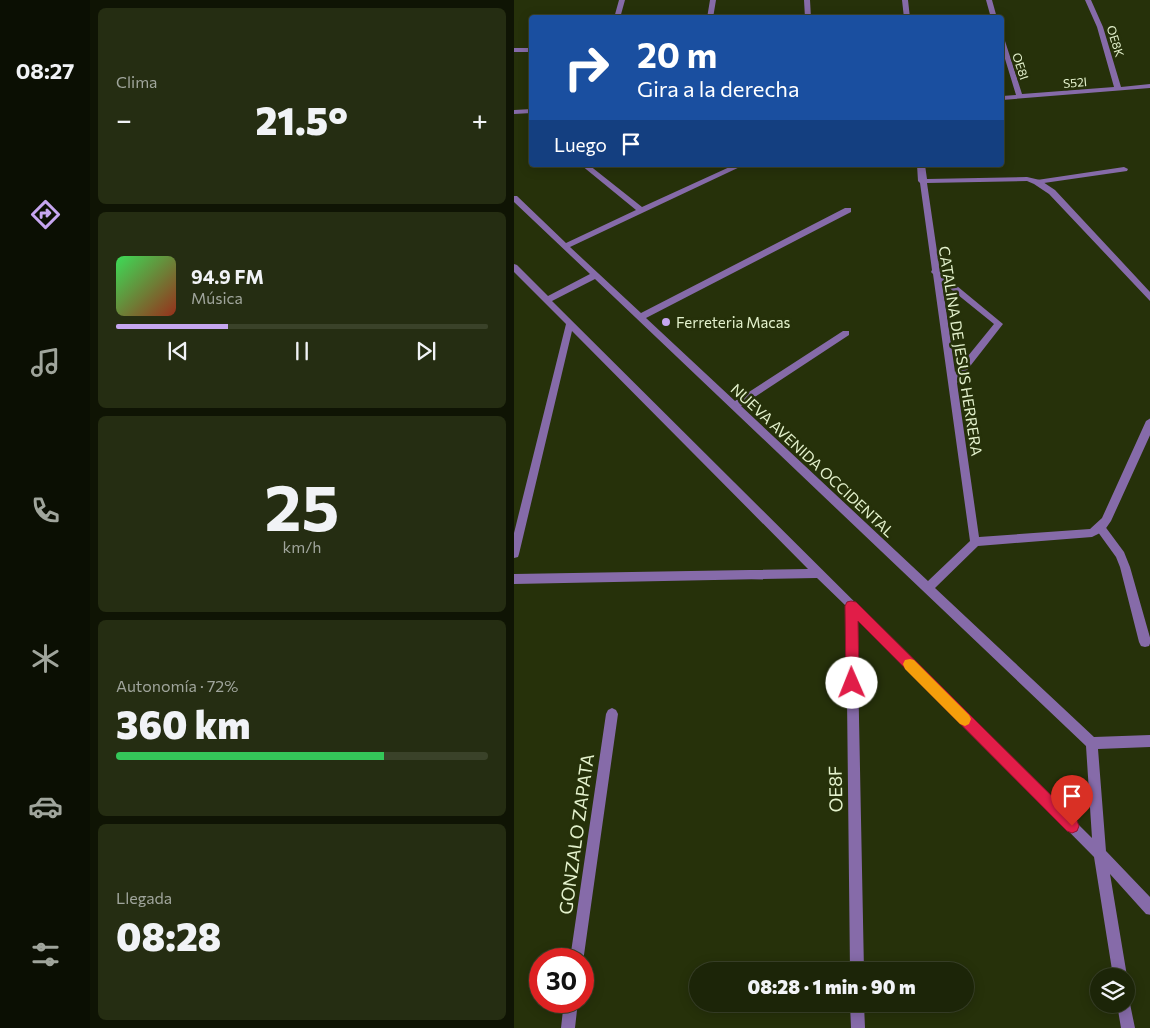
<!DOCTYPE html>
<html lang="es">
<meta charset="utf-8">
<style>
body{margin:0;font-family:Commissioner,sans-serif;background:#252d12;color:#f1f3f6;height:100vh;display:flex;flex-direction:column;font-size:19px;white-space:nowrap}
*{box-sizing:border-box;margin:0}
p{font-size:16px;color:#a0a59c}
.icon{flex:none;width:28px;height:28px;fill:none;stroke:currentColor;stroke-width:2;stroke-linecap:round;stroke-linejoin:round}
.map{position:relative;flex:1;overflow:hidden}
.panel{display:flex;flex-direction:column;gap:8px;padding:8px;background:#0f1404;width:424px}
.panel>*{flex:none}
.hud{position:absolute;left:15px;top:15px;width:475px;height:152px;border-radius:5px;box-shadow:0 2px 12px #0003,0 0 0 1px #3a4229;background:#1a4fa0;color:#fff;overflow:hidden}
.controls{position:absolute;left:576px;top:968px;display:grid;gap:10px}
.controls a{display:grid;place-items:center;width:45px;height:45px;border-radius:50%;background:#1c2508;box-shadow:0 2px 12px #0003,0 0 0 1px #3a4229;font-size:25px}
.speed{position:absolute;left:15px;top:948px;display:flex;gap:10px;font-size:25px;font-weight:700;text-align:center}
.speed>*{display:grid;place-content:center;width:65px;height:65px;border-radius:50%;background:#1c2508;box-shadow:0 2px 12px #0003,0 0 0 1px #3a4229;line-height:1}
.speed .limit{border:8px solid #d22;background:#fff;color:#111}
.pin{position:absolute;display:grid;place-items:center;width:42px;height:42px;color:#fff;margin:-51px -21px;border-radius:50% 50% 50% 0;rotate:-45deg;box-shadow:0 0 5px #0007}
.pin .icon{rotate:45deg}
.me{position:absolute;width:55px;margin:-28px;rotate:359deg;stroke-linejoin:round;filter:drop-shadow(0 0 4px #0008)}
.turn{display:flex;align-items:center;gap:18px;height:105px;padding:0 25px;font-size:22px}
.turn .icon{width:65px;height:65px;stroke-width:2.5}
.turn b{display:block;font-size:35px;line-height:42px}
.then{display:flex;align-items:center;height:48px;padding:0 25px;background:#0003;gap:10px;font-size:19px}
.big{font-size:38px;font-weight:800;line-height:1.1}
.panel .widget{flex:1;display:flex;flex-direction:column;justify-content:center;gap:8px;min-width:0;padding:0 18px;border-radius:8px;background:#252d12}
.panel .dial{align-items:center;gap:0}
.dial b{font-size:65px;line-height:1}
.song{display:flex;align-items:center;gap:15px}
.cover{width:60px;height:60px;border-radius:8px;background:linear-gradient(135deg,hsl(130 70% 55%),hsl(10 70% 35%))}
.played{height:5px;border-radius:2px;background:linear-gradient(90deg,#c6a6f0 30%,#3a4229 30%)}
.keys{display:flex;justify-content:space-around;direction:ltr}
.heat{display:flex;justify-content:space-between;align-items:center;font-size:28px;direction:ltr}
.charge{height:8px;border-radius:4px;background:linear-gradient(90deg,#34c759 72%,#3a4229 0)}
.trip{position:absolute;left:175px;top:962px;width:285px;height:50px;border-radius:25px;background:#1c2508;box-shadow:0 2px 12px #0003,0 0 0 1px #3a4229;font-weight:800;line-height:50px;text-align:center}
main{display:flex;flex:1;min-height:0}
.tab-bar{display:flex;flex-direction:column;width:90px;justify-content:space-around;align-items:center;background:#0b0f03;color:#a0a59c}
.tab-bar .icon{width:35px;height:35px}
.tab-bar .on{color:#c6a6f0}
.tab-bar b{font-size:22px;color:#f1f3f6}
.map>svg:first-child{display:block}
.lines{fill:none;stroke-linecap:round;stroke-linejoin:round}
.lane{fill:#866ba9;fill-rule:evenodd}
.street{fill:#866ba9;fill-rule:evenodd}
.route{fill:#e11d48;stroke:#92132f}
.slow{fill:#f59e0b}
.poi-dot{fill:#c6a6f0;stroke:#26310a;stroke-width:2}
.labels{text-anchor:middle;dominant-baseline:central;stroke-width:5;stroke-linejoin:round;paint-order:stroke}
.far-street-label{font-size:12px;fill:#e4f2cd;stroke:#26310a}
.poi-label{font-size:15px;fill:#e4f2cd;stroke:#26310a;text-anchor:start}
.street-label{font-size:15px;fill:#e4f2cd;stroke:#26310a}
.near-street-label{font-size:18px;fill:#e4f2cd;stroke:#26310a}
</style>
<main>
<nav class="tab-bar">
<b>08:27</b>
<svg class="icon on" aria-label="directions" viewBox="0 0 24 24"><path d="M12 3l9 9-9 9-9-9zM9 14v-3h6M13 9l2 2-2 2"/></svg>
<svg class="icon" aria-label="music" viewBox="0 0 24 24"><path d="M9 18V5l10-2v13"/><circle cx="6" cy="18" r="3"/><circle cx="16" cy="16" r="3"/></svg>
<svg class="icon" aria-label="phone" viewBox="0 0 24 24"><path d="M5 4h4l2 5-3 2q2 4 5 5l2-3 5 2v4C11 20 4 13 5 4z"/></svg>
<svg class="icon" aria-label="climate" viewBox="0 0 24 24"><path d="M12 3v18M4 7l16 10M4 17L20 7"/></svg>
<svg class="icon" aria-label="car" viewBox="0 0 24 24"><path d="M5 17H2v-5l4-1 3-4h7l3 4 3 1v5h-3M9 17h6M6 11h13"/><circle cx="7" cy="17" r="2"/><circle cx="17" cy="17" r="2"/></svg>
<svg class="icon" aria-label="filters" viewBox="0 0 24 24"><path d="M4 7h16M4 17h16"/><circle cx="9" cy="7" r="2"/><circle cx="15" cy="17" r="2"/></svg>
</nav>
<section class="panel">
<div class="widget"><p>Clima</p>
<div class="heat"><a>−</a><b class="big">21.5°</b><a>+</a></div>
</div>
<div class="widget">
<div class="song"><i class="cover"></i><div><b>94.9 FM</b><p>Música</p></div></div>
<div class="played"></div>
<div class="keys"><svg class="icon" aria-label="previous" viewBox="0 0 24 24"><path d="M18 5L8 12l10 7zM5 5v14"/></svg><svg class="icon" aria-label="pause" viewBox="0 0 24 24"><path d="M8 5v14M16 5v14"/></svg><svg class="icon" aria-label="next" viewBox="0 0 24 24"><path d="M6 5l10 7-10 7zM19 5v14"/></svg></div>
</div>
<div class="widget dial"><b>25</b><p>km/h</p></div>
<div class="widget"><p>Autonomía · 72%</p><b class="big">360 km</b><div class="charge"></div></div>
<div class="widget"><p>Llegada</p><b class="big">08:28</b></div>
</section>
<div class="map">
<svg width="637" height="1028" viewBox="0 0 637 1028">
<rect width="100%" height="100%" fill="#26310a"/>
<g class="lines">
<path class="lane" d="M610 167 614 169 613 171 523 184 519 182 523 180Z
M586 524 590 525 610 552 616 567 637 641 635 646 631 647 627 646 625 642 606 567 602 557 581 528 582 525Z"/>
<path class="street" d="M105 0H111L106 18H100Z
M196 0H202L199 18H193Z
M290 0H296L297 18H291Z
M388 0H394L396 18H390Z
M472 0H478L483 18H477Z
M571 0H577L589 27 607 87 637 84V88L488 100V96L502 95 488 49V39L491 41 508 94 600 87 583 27Z
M0 48H18V52H0Z
M18 109V113L0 114V110Z
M67 165H75L128 207 220 165H230L56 247 127 313 331 208H337V212L132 318 221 401 329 331H335V335L227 406 414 581 456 541 419 274 417 272 418 270 406 183 404 181 403 165H411L413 179 513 177 526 180 541 190 637 293V302L535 194 520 184 513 181 413 183 426 272 489 324 443 383 465 537 576 529 588 518 632 421 637 418V433L597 521 590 531 578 537 464 546 421 588 580 737 637 735V747L584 749 592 851 637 898V915L632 914 596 874 613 976 612 977 599 976 580 857 343 617 350 971H336L332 606 303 578 0 584V574L294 569 58 331 5 554 4 557 0 558V533L52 324 0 272V264L3 265 34 296 76 274 0 202V196H3L52 243 122 210ZM81 279 572 746 578 838 38 301ZM428 282 480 324 441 372Z
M98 708 102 710 104 714 69 962V959H56L92 714 94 710Z
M612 998 615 999 621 1028H607L603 1004H612Z
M50 1001H64L61 1028H47Z
M336 1004H350L351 1028H337Z"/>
</g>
<path class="route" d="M337 601 342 602 563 821 565 826 563 831 558 833 553 831 344 621 345 683 343 687 338 689 334 687 332 683 331 606 333 602Z"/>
<path class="slow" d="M396 659 400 660 455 715 457 719 455 724 451 726 446 724 391 669 389 664 391 660Z"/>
<circle class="poi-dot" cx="152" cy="322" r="5"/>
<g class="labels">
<g class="far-street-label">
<text transform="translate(602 41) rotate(73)">OE8K</text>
<text transform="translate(507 66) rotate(72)">OE8I</text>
<text transform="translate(561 82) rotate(-5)">S52I</text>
</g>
<g class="poi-label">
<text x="162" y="322">Ferreteria Macas</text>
</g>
<g class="street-label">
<text transform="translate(447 351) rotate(81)">CATALINA DE JESUS HERRERA</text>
<text transform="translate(299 460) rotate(43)">NUEVA AVENIDA OCCIDENTAL</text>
</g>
<g class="near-street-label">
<text transform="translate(321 789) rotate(-91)">OE8F</text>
<text transform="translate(62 834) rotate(-82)">GONZALO ZAPATA</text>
</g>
</g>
</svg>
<div class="controls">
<a><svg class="icon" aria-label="layers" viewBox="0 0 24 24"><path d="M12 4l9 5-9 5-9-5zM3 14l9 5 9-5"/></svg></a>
</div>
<div class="speed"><div class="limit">30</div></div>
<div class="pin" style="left:558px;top:826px;background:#d93025"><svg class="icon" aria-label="arrive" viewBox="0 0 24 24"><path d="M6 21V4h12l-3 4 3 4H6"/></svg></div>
<svg class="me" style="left:338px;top:683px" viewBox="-20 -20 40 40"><circle r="19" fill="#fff"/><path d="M0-13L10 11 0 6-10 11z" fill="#e11d48"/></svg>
<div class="trip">08:28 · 1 min · 90 m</div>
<div class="hud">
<div class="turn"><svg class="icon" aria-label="right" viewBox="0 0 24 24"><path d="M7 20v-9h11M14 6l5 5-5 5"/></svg><div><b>20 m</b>Gira a la derecha</div></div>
<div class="then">Luego<svg class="icon" aria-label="arrive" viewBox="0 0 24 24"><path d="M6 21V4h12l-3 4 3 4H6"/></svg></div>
</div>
</div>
</main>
